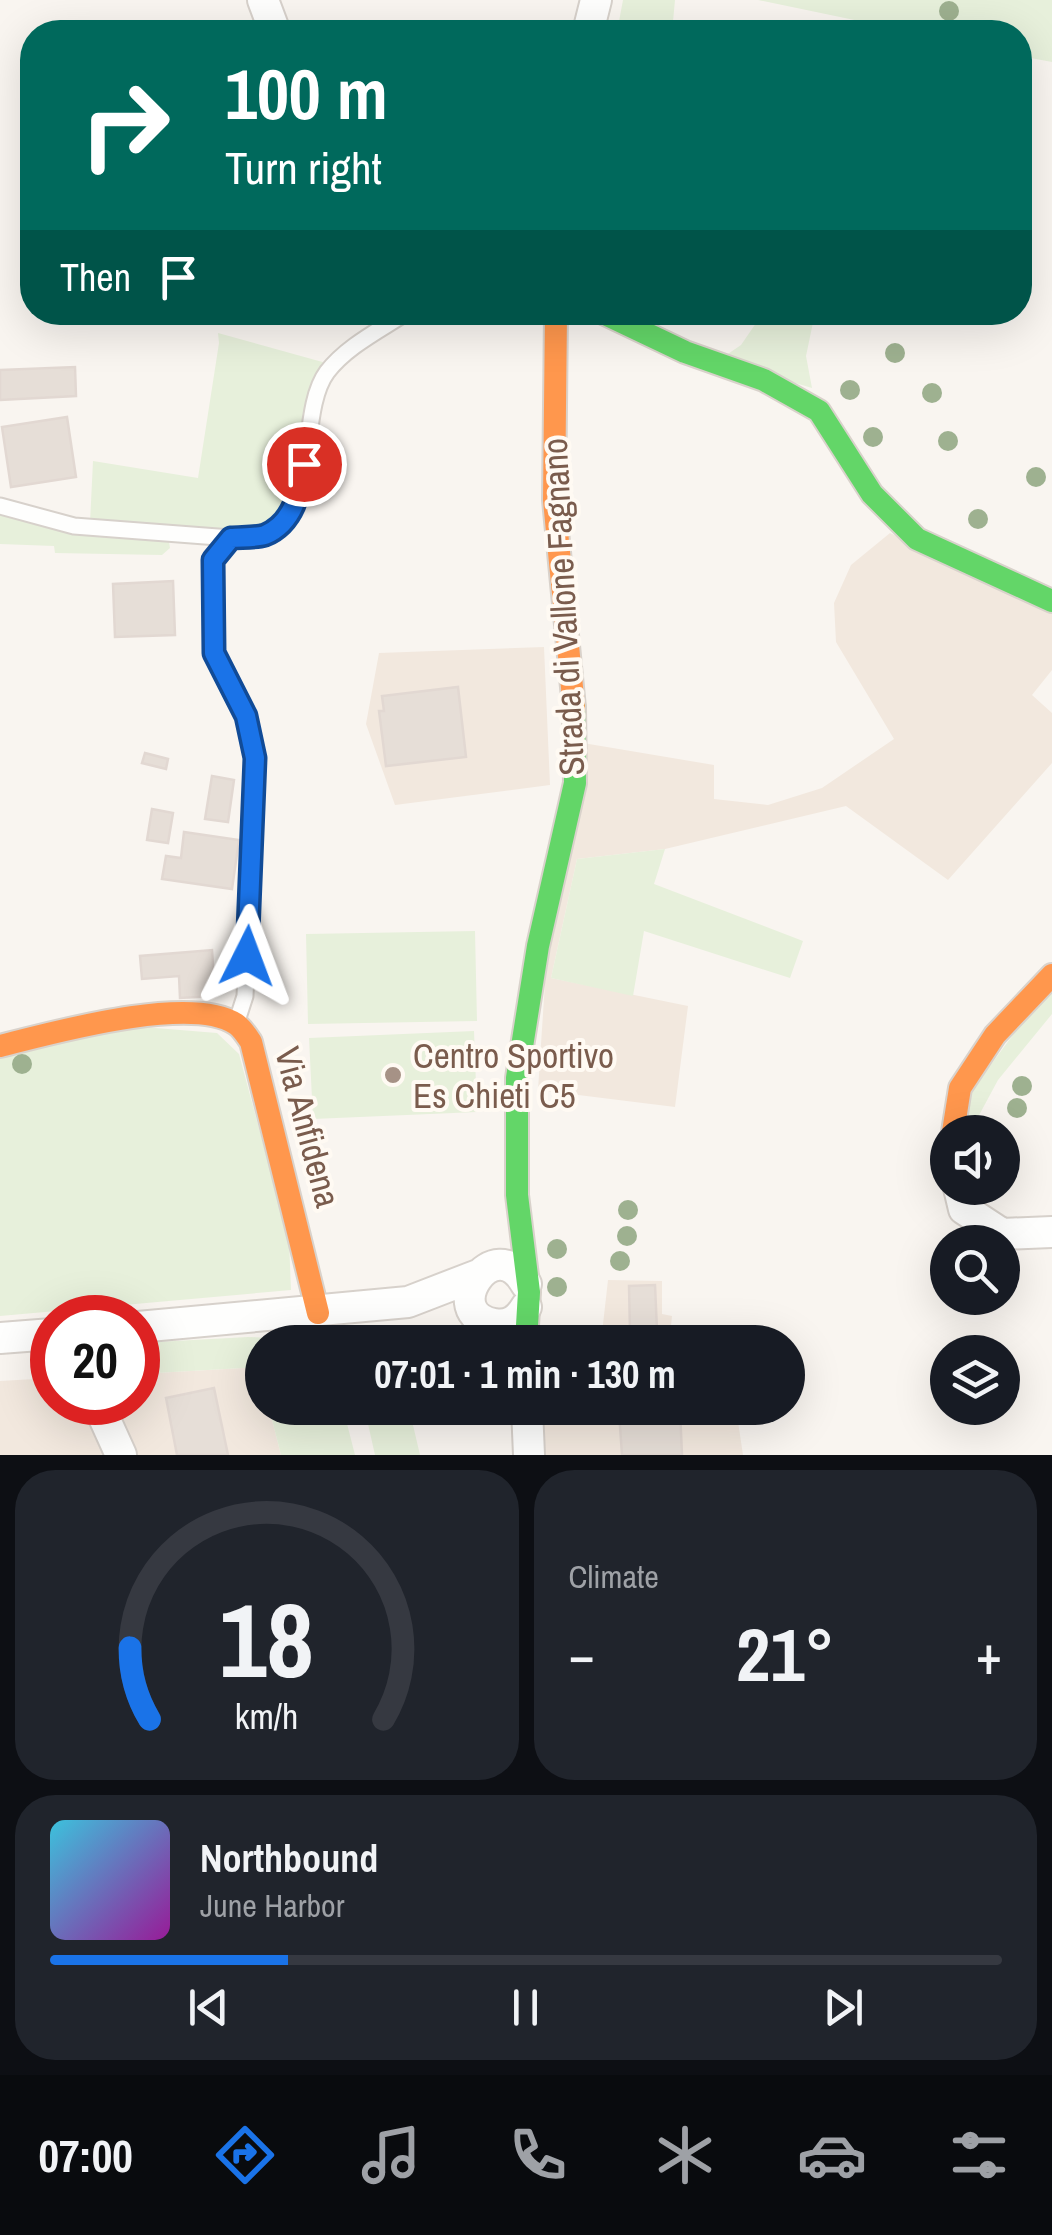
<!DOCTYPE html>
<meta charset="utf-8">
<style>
body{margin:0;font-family:"Archivo Narrow",sans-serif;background:#20242c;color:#f1f3f6;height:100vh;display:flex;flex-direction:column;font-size:38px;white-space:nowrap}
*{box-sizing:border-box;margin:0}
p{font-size:32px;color:#9ea1a6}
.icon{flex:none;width:55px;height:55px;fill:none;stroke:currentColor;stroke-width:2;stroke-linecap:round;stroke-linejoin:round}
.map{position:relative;height:1455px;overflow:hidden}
.panel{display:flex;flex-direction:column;gap:15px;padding:15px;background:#0d0f14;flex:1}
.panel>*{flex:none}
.top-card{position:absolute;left:20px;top:20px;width:1012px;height:305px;border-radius:40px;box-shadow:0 10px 40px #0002;background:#00695c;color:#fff;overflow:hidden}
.fabs{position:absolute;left:930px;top:1115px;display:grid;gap:20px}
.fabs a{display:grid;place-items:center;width:90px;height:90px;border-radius:50%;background:#171b24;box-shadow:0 10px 40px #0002;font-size:50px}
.speed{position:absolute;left:30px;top:1295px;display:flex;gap:20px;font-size:50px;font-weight:700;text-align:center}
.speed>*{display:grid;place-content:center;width:130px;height:130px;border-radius:50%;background:#171b24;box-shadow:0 10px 40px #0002;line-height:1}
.speed .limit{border:15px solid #d22;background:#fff;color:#111}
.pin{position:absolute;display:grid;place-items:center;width:85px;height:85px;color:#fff;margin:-42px;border:5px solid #fff;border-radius:50%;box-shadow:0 2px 10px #0007}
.me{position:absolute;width:110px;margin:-55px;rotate:3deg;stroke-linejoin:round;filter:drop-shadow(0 0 8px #0008)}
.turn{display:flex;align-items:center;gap:35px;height:210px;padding:0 40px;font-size:45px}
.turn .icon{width:130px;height:130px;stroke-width:2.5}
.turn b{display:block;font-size:70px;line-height:85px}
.then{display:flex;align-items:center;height:95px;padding:0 40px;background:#0003;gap:20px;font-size:38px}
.big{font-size:75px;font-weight:700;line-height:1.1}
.panel .card{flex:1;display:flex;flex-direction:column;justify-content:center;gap:15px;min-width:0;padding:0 35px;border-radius:40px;background:#20242c}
.panel .dial{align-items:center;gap:0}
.dial svg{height:260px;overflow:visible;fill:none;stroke:#363941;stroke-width:7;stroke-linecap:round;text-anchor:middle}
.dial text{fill:#f1f3f6;stroke:none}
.song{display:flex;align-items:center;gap:30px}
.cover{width:120px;height:120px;border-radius:15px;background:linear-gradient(135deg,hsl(190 70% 55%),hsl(300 70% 35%))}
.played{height:10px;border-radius:5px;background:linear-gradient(90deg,#1a73e8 25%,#363941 25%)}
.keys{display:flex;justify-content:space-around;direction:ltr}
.heat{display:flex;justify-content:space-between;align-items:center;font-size:55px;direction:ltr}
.panel .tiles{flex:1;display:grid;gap:15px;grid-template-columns:1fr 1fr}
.card:last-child{grid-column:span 2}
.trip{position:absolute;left:245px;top:1325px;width:560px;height:100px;border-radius:50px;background:#171b24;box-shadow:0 10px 40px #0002;font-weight:700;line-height:100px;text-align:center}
.dock{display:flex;height:160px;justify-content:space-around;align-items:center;background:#090b0e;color:#9ea1a6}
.dock .icon{width:70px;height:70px}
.dock .active{color:#1a73e8}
.dock b{font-size:45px;color:#f1f3f6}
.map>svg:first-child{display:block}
.residential{fill:#f2e8de}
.green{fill:#e7f0db}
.building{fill:#e6ded7;stroke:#e2d8d2;stroke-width:2.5}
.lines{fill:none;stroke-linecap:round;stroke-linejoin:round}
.lane-casing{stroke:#d7d1cb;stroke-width:19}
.street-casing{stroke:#d7d1cb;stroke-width:34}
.fast-casing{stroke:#d9d2cb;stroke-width:26}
.slow-casing{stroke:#d9d2cb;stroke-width:26}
.lane{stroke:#fefefd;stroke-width:15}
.street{stroke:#fefefd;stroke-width:30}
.fast{stroke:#63d668;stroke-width:22}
.slow{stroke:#ff974d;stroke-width:22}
.tree{fill:#9eb190}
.route-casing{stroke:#114b97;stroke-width:25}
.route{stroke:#1a73e8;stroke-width:18}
.poi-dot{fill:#a69286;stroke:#fffaf3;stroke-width:4}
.labels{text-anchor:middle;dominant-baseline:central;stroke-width:8;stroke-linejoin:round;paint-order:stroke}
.street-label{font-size:35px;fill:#7a5c4d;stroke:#fffaf3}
.poi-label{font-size:35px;fill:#7a5c4d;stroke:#fffaf3;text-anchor:start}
</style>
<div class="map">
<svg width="1052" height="1455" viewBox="0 0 1052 1455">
<rect width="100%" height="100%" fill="#f9f5f0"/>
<path class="residential" d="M890 533 1052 610V670L1032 695 1052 713V763L948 880 846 806 665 849 577 859 551 978 688 1006 675 1107 538 1090 545 983 583 743 714 765V799L768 805 822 788 894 739 836 642 834 603 851 565Z
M544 647 550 785 395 805 366 724 379 653Z
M608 1280 662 1281V1314L672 1316 670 1336 698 1342H601Z
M260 1367 262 1408H269L281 1455H0V1381L52 1378V1402H138V1374Z
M542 1408H736L743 1455H543Z"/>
<path class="green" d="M623 0H675L672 32H617Z
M758 0H1052V62L1020 56V32H912Z
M763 313H815L806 356 812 388 719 360 741 345Z
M218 333 326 363 291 504 274 524 252 532 90 523 93 461 198 478 219 343Z
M0 513 159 538 169 542 170 548 162 555 55 553 54 546 0 544Z
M665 849 654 884 803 941 790 978 644 931 633 996 551 978 577 859Z
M475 931 477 1021 308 1024 306 934Z
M1052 982V1014L998 1080 977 1119 975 1132H959L964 1101Z
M119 1025 217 1033 239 1054 289 1240 291 1290 0 1316V1057Z
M474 1031 477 1112 313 1119 309 1038Z
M248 1337 296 1339 301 1342H262V1378L259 1367 138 1374V1343Z
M269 1408H343L355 1455H281Z
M395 1408H409L420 1455H375L366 1415Z"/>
<path class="building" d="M75 367 76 396 0 400V370Z
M67 417 76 477 11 487 2 427Z
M173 581 175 635 115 637 113 584Z
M458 687 466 757 386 766 379 711H384L382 696Z
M145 753 168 759 166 769 142 763Z
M212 776 234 780 228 822 205 819Z
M152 809 173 813 168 843 147 840Z
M184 832 239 840 232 889 162 879 166 856 181 858Z
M212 950 215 996 180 998 179 976 142 979 140 956Z
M655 1285 657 1330 630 1331 629 1286Z
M214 1388 228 1455H177L166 1398Z
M680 1409 682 1455H622L619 1412Z"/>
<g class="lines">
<g class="lane-casing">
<path id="lane" d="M0 506 74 526 231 538 213 560 214 653 245 716 255 758 245 996 236 1024
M231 538C241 538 252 538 262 536 322 519 296 414 327 372 347 346 380 330 407 312"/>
</g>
<g class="street-casing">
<path id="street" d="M263 0 275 32
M588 32 596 0
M959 1188 964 1209 1002 1234 1052 1232
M526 1284C494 1227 437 1314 494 1324 509 1327 519 1319 526 1307
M138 1327 408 1302 478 1275
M0 1338 52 1334
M97 1402 121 1455
M527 1408 529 1455"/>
</g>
<g class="fast-casing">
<path id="fast" d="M601 312 685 352 764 380 819 411 872 494 917 539 1052 601
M526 1342 529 1292 517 1195V1078L538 946 575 783 574 708"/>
</g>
<g class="slow-casing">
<path id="slow" d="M556 312 554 500 574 708
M0 1046C52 1033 190 994 236 1024 242 1028 247 1036 251 1042L318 1313
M953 1132 960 1088 995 1035 1052 975"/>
</g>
<use href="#lane" class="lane"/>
<use href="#street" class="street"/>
<use href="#fast" class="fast"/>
<use href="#slow" class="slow"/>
</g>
<g class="tree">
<circle cx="949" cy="11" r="10"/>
<circle cx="895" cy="353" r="10"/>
<circle cx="850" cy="390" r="10"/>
<circle cx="932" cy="393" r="10"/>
<circle cx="873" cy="437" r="10"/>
<circle cx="948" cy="441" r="10"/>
<circle cx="1036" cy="477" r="10"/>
<circle cx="978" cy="519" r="10"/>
<circle cx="22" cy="1064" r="10"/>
<circle cx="1022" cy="1086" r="10"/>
<circle cx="1017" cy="1108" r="10"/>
<circle cx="628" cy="1210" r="10"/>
<circle cx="627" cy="1236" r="10"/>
<circle cx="557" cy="1249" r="10"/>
<circle cx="620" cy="1261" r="10"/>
<circle cx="557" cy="1287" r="10"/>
</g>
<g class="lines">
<g class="route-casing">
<path id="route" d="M247 956 255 758 246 716 214 653 213 560 231 538C241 537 255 538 265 535 294 523 300 491 304 464"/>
</g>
<use href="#route" class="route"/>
</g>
<circle class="poi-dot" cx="393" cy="1075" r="10"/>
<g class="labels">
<g class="street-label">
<text transform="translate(563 607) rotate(-93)">Strada di Vallone Fagnano</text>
<text transform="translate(308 1127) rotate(75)">Via Anfidena</text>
</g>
<g class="poi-label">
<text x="413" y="1055">Centro Sportivo<tspan x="413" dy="40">Es Chieti C5</tspan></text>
</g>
</g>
</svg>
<div class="fabs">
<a><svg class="icon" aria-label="sound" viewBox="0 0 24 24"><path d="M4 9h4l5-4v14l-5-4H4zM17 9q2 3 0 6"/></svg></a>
<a><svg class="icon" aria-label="search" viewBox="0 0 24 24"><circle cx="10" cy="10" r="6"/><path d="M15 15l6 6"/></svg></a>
<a><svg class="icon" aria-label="layers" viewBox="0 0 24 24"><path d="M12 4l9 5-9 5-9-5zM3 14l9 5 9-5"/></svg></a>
</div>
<div class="speed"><div class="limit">20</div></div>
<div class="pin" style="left:304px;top:464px;background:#d93025"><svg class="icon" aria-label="arrive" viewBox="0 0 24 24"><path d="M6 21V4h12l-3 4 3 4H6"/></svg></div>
<svg class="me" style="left:247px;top:956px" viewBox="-20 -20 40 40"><path d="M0-17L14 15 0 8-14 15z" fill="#1a73e8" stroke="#fff" stroke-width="4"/></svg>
<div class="trip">07:01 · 1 min · 130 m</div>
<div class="top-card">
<div class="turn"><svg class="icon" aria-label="right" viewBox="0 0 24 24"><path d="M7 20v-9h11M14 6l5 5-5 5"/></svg><div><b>100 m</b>Turn right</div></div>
<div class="then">Then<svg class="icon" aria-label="arrive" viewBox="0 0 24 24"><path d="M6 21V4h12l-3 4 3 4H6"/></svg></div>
</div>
</div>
<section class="panel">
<div class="tiles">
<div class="card dial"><svg viewBox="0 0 100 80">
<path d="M14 69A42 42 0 1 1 86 69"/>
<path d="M14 69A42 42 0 0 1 8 47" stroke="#1a73e8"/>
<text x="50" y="56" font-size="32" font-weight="700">18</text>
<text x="50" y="72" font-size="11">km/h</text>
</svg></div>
<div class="card"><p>Climate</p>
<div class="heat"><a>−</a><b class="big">21°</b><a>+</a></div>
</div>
<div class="card">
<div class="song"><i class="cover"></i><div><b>Northbound</b><p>June Harbor</p></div></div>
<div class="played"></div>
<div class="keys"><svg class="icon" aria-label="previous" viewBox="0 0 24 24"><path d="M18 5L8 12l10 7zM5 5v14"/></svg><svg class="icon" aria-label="pause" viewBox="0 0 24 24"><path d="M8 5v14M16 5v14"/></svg><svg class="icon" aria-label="next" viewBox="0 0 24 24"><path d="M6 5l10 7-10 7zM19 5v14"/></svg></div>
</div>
</div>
</section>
<nav class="dock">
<b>07:00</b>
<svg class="icon active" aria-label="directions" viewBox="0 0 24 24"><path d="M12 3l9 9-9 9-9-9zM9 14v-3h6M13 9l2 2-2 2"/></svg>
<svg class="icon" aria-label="music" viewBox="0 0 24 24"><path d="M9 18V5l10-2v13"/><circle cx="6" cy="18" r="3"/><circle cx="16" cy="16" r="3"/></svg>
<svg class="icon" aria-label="phone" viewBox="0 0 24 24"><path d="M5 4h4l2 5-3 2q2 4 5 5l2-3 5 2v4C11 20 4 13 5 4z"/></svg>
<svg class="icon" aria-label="climate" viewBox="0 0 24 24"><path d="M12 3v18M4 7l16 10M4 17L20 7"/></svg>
<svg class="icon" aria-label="car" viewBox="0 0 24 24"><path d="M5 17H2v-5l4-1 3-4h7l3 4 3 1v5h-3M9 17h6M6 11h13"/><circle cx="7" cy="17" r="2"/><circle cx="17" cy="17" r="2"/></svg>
<svg class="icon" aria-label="filters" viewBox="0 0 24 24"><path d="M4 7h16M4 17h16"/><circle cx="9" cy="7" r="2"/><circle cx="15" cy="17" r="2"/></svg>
</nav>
